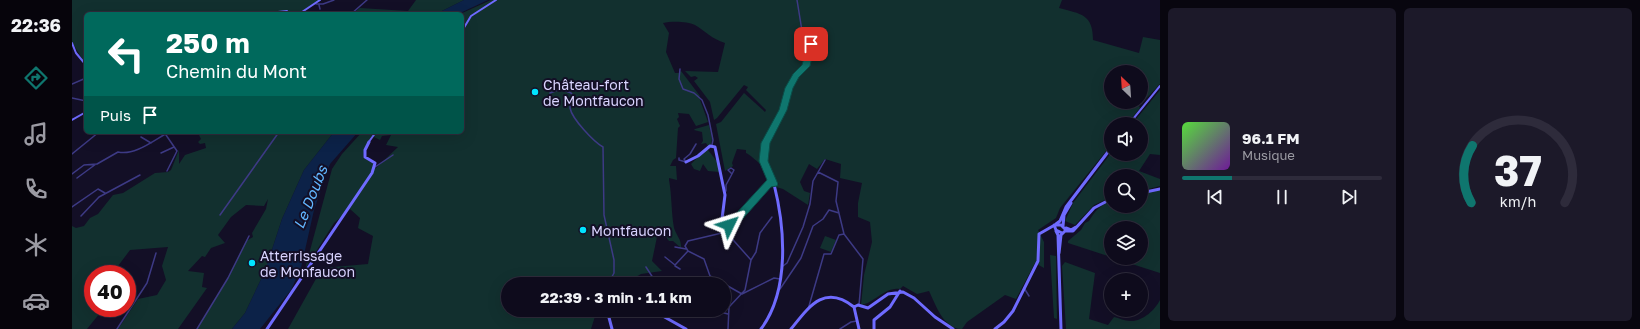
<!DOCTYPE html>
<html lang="fr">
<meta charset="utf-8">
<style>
body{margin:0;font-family:"Golos Text",sans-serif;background:#1c1929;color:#f1f3f6;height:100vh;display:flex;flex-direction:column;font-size:15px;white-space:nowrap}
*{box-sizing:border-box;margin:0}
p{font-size:13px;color:#9b9ba3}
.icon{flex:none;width:22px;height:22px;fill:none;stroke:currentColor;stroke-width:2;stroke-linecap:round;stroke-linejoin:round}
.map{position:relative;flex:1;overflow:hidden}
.drawer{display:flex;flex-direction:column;gap:8px;padding:8px;background:#08060f;width:480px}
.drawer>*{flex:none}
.hud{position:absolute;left:12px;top:12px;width:380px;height:122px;border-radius:6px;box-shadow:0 4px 16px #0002,0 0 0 1px #2e2b3b;background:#00695c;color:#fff;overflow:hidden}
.needle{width:26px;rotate:335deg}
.fabs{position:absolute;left:1032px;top:65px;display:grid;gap:8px}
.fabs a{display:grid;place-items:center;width:44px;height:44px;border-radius:50%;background:#0e0b1c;box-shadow:0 4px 16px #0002,0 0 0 1px #2e2b3b;font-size:20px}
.speed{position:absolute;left:12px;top:265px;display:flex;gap:8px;font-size:20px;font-weight:700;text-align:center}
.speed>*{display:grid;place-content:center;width:52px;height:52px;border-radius:50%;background:#0e0b1c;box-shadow:0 4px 16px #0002,0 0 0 1px #2e2b3b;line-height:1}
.speed .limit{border:6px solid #d22;background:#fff;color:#111}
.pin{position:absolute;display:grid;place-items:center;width:34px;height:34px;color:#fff;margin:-17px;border-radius:8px;box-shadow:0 2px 6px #0006}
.me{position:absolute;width:44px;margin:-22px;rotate:49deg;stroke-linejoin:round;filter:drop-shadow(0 0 3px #0008)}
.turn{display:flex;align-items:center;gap:14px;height:84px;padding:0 16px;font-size:18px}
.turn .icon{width:52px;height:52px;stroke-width:2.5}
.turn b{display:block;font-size:28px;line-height:34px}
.then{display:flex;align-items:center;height:38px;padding:0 16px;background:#0003;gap:8px;font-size:15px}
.drawer .card{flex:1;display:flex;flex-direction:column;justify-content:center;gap:6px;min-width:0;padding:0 14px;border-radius:6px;background:#1c1929}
.drawer .dial{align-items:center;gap:0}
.dial svg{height:104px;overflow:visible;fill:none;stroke:#2e2b3b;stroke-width:7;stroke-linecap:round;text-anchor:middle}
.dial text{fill:#f1f3f6;stroke:none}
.song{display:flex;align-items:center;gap:12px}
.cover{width:48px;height:48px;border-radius:6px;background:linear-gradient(135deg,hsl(110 70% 55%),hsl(280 70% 35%))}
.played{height:4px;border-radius:2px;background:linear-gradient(90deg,#0f766e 25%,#2e2b3b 25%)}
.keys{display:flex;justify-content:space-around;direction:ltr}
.drawer .tiles{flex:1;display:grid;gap:8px;grid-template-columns:repeat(2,1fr)}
.trip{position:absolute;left:429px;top:277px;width:230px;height:40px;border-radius:20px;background:#0e0b1c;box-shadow:0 4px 16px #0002,0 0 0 1px #2e2b3b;font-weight:700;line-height:40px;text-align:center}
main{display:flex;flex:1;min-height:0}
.tabs{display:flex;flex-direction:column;width:72px;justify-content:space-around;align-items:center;background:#06040b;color:#9b9ba3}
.tabs .icon{width:28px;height:28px}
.tabs .selected{color:#0f766e}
.tabs b{font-size:18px;color:#f1f3f6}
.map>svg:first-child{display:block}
.green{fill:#12302f;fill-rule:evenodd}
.water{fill:#0c2248}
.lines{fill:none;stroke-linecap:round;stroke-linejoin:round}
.street{stroke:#3d3a85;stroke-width:1.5}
.secondary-far1{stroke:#6f6bff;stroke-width:2}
.secondary{stroke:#6f6bff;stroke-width:3}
.route{fill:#0f766e;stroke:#0a4d48}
.poi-dot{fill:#00e5ff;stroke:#130f26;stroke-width:1.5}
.labels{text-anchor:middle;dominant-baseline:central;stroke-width:4;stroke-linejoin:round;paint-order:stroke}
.poi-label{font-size:14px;fill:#d9d4ff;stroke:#130f26;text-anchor:start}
.water-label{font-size:15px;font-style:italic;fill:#62b6ff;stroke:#130f26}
</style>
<main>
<nav class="tabs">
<b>22:36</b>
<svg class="icon selected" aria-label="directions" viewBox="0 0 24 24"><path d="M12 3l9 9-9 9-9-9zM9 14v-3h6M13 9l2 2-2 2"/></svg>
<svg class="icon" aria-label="music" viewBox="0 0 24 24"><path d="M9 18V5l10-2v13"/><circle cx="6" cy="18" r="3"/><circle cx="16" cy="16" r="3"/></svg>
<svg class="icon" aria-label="phone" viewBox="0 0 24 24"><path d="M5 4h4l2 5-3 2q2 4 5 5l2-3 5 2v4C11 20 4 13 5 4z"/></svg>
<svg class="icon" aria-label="climate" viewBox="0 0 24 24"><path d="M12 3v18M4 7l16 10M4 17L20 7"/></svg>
<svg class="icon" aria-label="car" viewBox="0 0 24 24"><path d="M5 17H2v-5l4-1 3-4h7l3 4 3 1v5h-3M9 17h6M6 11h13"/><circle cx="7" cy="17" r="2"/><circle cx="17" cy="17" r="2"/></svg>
</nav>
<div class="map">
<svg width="1088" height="329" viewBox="0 0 1088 329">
<rect width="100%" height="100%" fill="#130f26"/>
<path class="green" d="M0 0H249L225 14H14V65L0 42Z
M344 0H392L364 14H280L288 8 336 11Z
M419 0H990L987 8C1009 14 1021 14 1021 40L1067 53 1071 37 1088 40V84L1067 106 1068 108 1055 124H1039V145L988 208 984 218 966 230 972 242V268L963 263 944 299 933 295 895 322 890 329C871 329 864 305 857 291L845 294 831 286 828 289C814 286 802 303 789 305L792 275 800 242 798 222 786 217V203L790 183 768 178 769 164 753 159 745 169 737 164 728 182 732 191 738 193 736 205 711 189 704 187 707 184C702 177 681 156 674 153V150L665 149 660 163 661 166 653 171 644 124 649 122 672 93 693 112 694 110 674 90 676 87 672 85 645 118 642 120 638 102 622 81 626 78 623 76 619 77 613 71 646 72 653 43C640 39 633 31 623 25 615 21 599 21 591 23L597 33 594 52 603 73H607L609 71 628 96 627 97 636 122 624 126 617 114 606 113 607 117 605 119 608 126 606 128 604 158 601 160 598 166H604L605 180 597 178V180C600 196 599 212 602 228 604 235 610 240 609 248L601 241H597L589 230 586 232 580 261 590 271 569 274 552 284H436V310H525L519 329H216L250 268 296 264 301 236 286 228 288 218 278 209 262 223 233 269 260 169 270 154 290 132 303 133 304 132H390V54L392 49 390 48V14H388ZM1039 72H1069V102H1039ZM319 135 314 145 326 147 304 168H300L302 164 291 157 293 147 300 136 308 140 310 136Z
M1088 90V155L1078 154 1067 171 1088 179V186L1069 191V176H1039V197L1022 205 1003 225 993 221 1001 203 1039 153V154H1069V124H1060Z
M637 125 640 139 639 144 636 146 634 143 629 144 631 141 630 132 622 130 623 129Z
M128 132H262L232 170 210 219 193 271 173 313 160 329H125L156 278 174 241 181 237 180 233 194 209 196 199 192 206 174 205 159 217 146 235 153 243 139 248 133 257 130 256 116 271 132 273 130 287 135 288 106 329H46L66 299 85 295 94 280 90 266 96 247 58 250 40 274H21V308H26L28 313 15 329H0V226L4 228 12 226 18 218 26 214 41 195 51 193 83 173 96 172 99 170 107 150V164L113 155 134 148 133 143 128 144 126 142 129 139 127 135Z
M633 150H636L647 164 648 172 636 171 631 164 628 171 622 169 619 164Z
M1088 190V273L1041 258H1069V228H1039V257L996 243V241L1009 230 1013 223 1017 221C1023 211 1028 205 1039 201V206H1069V194Z
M753 236 764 240 759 252 748 248Z
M978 255 984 256 985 319 982 318Z
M993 262 1023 273 1017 319 1036 325 1042 317C1047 318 1053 321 1058 321 1070 322 1083 310 1088 300V329H994L990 266Z"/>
<path class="water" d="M392 0H416L386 14H364Z
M262 132H286L258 164 242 210 229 268 219 290 188 329H160L173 313 193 271 210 219 232 170Z"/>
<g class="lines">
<path class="street" d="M244 4H251L262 0
M247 5 248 9
M279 14 295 0
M608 69 607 79 611 89 622 93 630 100 636 115 641 140 640 145
M0 84 14 78
M478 93 489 89 499 93 501 96C500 100 498 105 498 108 500 119 522 142 531 147L532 215 542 260V273L536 284
M0 98 14 101
M94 135 105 151 95 171
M69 137 79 143
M89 153 102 147
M0 154 27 132
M607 158V160L614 162 612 159 618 154 624 144
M303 167 321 155
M659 168 662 170 660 174 656 170Z
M746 172 766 182 764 201 772 234 791 259 787 305
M0 174 12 165 25 164 46 152C63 156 82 140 97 132
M5 178 24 164
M702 184 691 161 694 143 711 110 717 88 724 75 734 66 739 44V42L731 37 725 0
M654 191V185L660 174
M0 207 26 189 33 193
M148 215 207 132
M9 216 27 197 68 175
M603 247 614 249
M616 251 632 259 638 276 670 294
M616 251 613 246 616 241 654 232
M593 257 603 265 616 251
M679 260 684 252 688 233 700 217
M603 266 608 269
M711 266 715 263 731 227 738 204 741 181 753 160
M574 267 585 284
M952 288 957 296
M708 289 729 258 741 226 751 219 757 210 767 213
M670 294 702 278 708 279
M737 306 752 254H759L767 235 772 234
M583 310 599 316 605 313 606 310
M641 310 656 314
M45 329 75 283 84 253
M125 329 156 278 177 236
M656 329 657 307 673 290 679 260 654 232 657 225
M768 329 779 322 785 321"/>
<path class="secondary-far1" d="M188 14 215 11 216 14
M227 14 248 0
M390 31 399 16 424 0
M0 43 4 53 14 65
M0 120 14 112
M1057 124 1088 86
M296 143 304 132"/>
<path class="secondary" d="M614 162 626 156 638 146 643 147 653 195 650 219 652 223 657 225 663 221 697 183 702 184C713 228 718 290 689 329
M1069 193 1088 189
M984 224 988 221 994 207 1039 148
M991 226 992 215 999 203
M994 228 999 230 1004 227
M984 231 986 235 989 329
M994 231H1001L1022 208 1039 199
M987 253 989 235 994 230 989 225H982L984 230 990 233
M782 307 786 305 796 308 816 294 831 292 842 298 863 317 881 329
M535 310 540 329
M580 310 614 329
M195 329 300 173 303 163 293 157V150L297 142
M719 329C736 308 752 283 782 307L787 329
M802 329V320L818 307 828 291
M923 329 932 322 941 311 966 261 967 234 981 226"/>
</g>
<path class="route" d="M736 43 743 44 738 66 727 77 721 88 715 110 698 143 696 161 706 184 705 186 699 187 667 223 657 229 653 227 652 225 660 218 695 180 687 161 689 143 707 110 713 88 721 74 730 65Z"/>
<g class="poi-dot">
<circle cx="463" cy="92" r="4"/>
<circle cx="511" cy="230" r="4"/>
<circle cx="180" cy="263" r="4"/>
</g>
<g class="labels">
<g class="poi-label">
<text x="471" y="84">Château-fort<tspan x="471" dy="16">de Montfaucon</tspan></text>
<text x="519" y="230">Montfaucon</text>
<text x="188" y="255">Atterrissage<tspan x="188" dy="16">de Monfaucon</tspan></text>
</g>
<g class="water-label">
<text transform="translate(238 197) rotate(-68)">Le Doubs</text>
</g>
</g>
</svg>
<div class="fabs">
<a><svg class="needle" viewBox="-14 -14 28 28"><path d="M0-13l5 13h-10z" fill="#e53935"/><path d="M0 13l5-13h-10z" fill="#9b9ba3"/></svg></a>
<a><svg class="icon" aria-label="sound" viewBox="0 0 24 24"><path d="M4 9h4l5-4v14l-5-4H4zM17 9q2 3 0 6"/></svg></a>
<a><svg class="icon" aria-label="search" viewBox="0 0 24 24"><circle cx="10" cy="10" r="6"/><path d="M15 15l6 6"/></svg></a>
<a><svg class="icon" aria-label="layers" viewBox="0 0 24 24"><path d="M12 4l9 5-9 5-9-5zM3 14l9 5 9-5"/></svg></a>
<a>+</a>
</div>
<div class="speed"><div class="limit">40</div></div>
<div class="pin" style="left:739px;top:44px;background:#d93025"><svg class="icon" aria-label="arrive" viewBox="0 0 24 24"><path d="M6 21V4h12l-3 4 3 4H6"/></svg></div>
<svg class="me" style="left:657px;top:225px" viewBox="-20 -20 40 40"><path d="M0-17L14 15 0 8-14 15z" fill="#0f766e" stroke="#fff" stroke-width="4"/></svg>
<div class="trip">22:39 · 3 min · 1.1 km</div>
<div class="hud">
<div class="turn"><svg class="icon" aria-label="left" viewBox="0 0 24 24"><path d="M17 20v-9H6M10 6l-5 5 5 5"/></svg><div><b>250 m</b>Chemin du Mont</div></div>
<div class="then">Puis<svg class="icon" aria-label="arrive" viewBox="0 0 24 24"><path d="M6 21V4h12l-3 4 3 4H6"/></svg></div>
</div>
</div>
<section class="drawer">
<div class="tiles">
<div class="card">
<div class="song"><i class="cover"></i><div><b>96.1 FM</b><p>Musique</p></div></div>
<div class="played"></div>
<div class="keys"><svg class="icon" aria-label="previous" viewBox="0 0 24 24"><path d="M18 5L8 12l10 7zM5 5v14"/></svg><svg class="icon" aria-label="pause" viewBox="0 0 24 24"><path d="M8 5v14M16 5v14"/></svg><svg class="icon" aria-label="next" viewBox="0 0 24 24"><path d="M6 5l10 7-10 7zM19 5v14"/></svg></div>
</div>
<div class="card dial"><svg viewBox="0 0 100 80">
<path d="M14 69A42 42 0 1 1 86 69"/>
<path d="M14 69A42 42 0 0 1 15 25" stroke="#0f766e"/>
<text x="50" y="56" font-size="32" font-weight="700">37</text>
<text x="50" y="72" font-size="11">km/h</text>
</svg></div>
</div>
</section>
</main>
